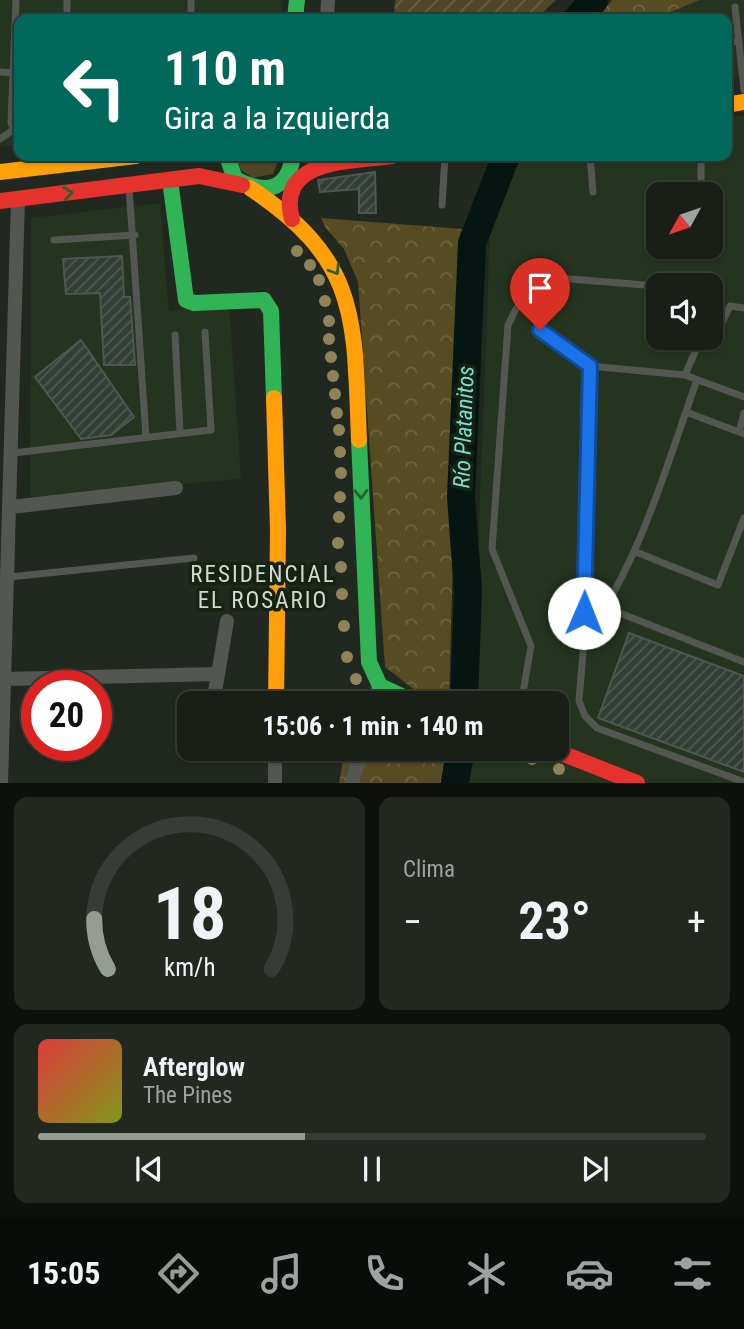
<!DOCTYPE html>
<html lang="es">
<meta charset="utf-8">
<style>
body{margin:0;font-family:"Roboto Condensed",sans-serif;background:#222720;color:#f1f3f6;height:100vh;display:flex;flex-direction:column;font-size:26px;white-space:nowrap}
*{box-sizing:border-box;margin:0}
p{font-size:23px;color:#9fa2a1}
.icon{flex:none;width:38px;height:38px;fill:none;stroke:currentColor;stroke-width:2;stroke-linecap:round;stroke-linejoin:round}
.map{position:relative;height:783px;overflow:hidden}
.sheet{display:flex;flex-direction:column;gap:14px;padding:14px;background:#0e100d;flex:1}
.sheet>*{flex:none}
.hud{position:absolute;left:14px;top:14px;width:718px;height:147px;border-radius:14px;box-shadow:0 2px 5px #0004,0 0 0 2px #373c36;background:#00695c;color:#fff;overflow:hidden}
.needle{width:46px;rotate:230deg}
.fabs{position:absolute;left:646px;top:182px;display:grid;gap:14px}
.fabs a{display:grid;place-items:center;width:77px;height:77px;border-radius:14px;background:#191e17;box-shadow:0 2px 5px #0004,0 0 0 2px #373c36;font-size:35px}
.speed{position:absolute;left:21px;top:670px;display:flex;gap:14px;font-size:35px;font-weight:700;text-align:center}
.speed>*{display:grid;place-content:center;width:91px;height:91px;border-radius:50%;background:#191e17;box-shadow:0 2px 5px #0004,0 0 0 2px #373c36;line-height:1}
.speed .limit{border:10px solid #d22;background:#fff;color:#111}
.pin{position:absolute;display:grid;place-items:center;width:60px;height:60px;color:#fff;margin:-72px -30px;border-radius:50% 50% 50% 0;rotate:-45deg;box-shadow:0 0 7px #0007}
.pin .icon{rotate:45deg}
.me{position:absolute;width:77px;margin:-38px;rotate:1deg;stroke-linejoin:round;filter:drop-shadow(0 0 5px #0008)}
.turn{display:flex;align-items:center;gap:24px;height:147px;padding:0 35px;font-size:32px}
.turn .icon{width:91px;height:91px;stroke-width:2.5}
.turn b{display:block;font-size:49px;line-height:60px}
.big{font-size:52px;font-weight:700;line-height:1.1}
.sheet .card{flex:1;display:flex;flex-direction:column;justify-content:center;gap:10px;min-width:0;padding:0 24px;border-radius:14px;background:#222720}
.sheet .dial{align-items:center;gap:0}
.dial svg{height:182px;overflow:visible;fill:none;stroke:#373c36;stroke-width:7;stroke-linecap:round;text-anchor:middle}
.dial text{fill:#f1f3f6;stroke:none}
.song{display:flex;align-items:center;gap:21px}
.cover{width:84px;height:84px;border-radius:10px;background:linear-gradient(135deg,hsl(0 70% 55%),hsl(70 70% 35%))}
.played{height:7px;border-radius:4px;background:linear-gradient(90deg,#959c92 40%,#373c36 40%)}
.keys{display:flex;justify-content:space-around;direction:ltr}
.heat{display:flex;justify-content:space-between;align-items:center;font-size:38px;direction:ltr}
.sheet .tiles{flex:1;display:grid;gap:14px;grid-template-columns:1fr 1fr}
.card:last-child{grid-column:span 2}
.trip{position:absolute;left:177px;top:691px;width:392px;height:70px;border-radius:14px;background:#191e17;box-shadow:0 2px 5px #0004,0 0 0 2px #373c36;font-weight:700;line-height:70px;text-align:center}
.dock{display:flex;height:112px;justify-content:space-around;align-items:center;background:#0a0c09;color:#9fa2a1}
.dock .icon{width:49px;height:49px}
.dock .active{color:#959c92}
.dock b{font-size:32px;color:#f1f3f6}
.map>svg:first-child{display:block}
.built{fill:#24341e;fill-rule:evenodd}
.forest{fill:url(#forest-crowns)}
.park{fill:#4f4628}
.garden{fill:url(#garden-furrows)}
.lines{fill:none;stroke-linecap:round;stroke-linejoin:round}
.river{stroke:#051612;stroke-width:28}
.building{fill:url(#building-hatch);stroke:#4f5750;stroke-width:2}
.lane{stroke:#545651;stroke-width:7}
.street{stroke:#545651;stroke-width:14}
.fast{stroke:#30b455;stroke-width:16}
.slow{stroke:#ff9f0a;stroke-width:16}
.jam{stroke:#e5322d;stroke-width:16}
.tree{fill:#8f8457}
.oneway{stroke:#226430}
.route-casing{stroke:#114b97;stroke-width:18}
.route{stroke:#1a73e8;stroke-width:12}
.labels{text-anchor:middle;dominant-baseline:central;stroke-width:7;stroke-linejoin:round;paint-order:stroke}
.water-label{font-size:23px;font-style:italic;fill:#79ded0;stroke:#162212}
.neighbourhood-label{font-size:23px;letter-spacing:2px;fill:#d3dbd0;stroke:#162212}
</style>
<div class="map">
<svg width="744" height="783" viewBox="0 0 744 783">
<defs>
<pattern id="forest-crowns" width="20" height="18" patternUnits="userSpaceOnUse" patternTransform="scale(1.75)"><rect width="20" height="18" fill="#574b22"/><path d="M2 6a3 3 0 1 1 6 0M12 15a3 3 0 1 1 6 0" fill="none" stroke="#6e6441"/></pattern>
<pattern id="garden-furrows" width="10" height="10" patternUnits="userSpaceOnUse" patternTransform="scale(1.75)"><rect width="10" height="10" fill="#4f4628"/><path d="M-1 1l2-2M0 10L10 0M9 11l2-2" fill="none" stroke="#676046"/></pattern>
<pattern id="building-hatch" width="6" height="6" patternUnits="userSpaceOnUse" patternTransform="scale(1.75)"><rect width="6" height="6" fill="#323e36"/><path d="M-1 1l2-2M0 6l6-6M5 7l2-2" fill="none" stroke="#4f5952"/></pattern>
</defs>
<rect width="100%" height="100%" fill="#21281f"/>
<path class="built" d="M0 0H283L281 19H19V145L0 147Z
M700 0H744V76L726 80V19H654Z
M744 115V783H464L467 749H556V704L472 703 490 234 483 232 515 156H726V118ZM658 194H710V247H658ZM658 285H710V338H658Z
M160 203 169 311 229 301 241 479 30 497 31 218Z"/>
<path class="forest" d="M612 0H700L654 19H597Z
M321 218 462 229 449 700 416 691 385 667 358 282 344 249 325 227Z
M345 749H446L441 783H339Z"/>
<path class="park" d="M236 156H280L273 174 253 178 241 170Z"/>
<path class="garden" d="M395 0H556L536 19H394Z"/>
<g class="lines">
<path class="river" d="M577 19 594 0
M464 704 468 591 461 497 472 243 506 156
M455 783 461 749"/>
</g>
<path class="building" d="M375 172 376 213H359V189L320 192 318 180Z
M122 256 124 297H130L135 365H104L100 293 66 294 63 259Z
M81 340 134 417 111 435 81 439 35 377Z
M629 633 744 676V772L598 718Z"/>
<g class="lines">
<path class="lane" d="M16 0 11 123 19 139
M735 7 744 90
M67 19V0
M191 19V0
M726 42 739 41
M0 72 14 73
M0 139 13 130
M590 156 593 192
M701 156V194
M129 187 146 437
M442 205 445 156
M54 240 135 235
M540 330 590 366
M175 335 180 433
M713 341 730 306 744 308
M685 375 695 352V338
M744 397 685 375 590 366 584 641 579 701 585 716 597 728 744 782
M686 412 739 432
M744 413 739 432 744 434
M13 453 211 430 205 332
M636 552 718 585 744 518
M9 577 194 558
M607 608 744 662
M584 640C640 562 665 470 697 380
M521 704 531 646 492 549 508 325 516 309 557 278 658 286"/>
<path class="street" d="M327 19 328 0
M11 507 176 488
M5 679 218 674
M213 704 227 621
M372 704 379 687
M1 783 18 199
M275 783V749
M352 783 361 749"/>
<path class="fast" d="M295 19 297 0
M227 156 235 179C263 193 287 194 293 156
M170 180 186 300 194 303 264 300 271 311 274 398
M359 440 369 662 380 686 419 704"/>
<path class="slow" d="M726 105 744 102
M0 172 136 156
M250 188C360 261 354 318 359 440
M274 398 278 530 276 704"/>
<path class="jam" d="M0 201 199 176 242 185
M292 219C276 158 352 162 392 156
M551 749 637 783"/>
</g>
<g class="tree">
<circle cx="297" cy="251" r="6"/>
<circle cx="310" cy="265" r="6"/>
<circle cx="319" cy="280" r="6"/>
<circle cx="325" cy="301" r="6"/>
<circle cx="329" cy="321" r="6"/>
<circle cx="329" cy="339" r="6"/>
<circle cx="331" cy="357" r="6"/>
<circle cx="333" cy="376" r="6"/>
<circle cx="335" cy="394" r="6"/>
<circle cx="337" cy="413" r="6"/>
<circle cx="339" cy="430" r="6"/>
<circle cx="340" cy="452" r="6"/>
<circle cx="341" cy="473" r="6"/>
<circle cx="340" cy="497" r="6"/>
<circle cx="339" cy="517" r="6"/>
<circle cx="338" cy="543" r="6"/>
<circle cx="341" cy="567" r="6"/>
<circle cx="342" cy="594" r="6"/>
<circle cx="344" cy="626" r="6"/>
<circle cx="347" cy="657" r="6"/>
<circle cx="356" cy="679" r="6"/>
<circle cx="532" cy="759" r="6"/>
<circle cx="559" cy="769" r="6"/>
</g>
<defs><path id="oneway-chevron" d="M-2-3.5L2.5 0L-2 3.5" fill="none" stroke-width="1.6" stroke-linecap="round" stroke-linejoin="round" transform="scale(1.75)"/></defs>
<g class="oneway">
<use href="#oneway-chevron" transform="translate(68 193) rotate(-7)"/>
<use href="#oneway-chevron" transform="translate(335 270) rotate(58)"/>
<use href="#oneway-chevron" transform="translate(361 494) rotate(88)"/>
</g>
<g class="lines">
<g class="route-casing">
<path id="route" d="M540 330 590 366 584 613"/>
</g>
<use href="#route" class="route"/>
</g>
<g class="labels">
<g class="water-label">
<text transform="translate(464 427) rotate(-88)">Río Platanitos</text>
</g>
<g class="neighbourhood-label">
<text x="263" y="574">RESIDENCIAL<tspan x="263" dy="26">EL ROSARIO</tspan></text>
</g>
</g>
</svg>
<div class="fabs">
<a><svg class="needle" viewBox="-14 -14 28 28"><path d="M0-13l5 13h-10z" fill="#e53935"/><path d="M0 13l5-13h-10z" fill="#9fa2a1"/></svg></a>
<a><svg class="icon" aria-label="sound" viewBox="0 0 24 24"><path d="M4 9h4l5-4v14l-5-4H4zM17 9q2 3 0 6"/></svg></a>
</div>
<div class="speed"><div class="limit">20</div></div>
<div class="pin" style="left:540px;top:330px;background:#d93025"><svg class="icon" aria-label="arrive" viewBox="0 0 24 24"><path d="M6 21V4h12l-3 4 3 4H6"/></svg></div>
<svg class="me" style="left:584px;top:613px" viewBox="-20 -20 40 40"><circle r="19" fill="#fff"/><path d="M0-13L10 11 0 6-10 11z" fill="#1a73e8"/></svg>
<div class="trip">15:06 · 1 min · 140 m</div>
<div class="hud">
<div class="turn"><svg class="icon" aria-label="left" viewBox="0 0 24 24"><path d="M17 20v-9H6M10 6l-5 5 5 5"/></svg><div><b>110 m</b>Gira a la izquierda</div></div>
</div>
</div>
<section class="sheet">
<div class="tiles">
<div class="card dial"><svg viewBox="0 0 100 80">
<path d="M14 69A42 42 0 1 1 86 69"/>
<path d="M14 69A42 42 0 0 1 8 47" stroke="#959c92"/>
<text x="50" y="56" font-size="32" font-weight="700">18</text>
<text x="50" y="72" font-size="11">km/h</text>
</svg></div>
<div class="card"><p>Clima</p>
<div class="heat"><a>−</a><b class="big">23°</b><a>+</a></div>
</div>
<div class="card">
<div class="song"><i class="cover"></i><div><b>Afterglow</b><p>The Pines</p></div></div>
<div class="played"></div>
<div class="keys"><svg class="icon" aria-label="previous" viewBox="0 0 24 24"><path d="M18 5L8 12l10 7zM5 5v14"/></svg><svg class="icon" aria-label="pause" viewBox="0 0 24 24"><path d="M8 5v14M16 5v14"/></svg><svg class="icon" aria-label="next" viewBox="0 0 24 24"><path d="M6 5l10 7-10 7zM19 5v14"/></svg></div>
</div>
</div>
</section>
<nav class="dock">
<b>15:05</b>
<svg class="icon active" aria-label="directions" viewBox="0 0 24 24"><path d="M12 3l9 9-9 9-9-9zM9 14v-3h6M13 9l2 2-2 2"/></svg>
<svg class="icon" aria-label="music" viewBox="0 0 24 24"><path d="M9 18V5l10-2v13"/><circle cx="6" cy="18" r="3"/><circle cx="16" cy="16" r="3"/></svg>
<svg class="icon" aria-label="phone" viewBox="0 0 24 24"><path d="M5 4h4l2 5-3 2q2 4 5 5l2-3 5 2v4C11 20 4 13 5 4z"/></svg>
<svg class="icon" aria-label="climate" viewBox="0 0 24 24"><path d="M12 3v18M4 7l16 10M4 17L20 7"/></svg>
<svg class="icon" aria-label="car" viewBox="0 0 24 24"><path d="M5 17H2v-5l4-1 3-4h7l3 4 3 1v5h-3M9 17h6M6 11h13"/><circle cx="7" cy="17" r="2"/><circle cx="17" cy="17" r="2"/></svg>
<svg class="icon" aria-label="filters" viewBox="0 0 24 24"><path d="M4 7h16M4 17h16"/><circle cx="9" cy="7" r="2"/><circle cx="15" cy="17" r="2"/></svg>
</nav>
